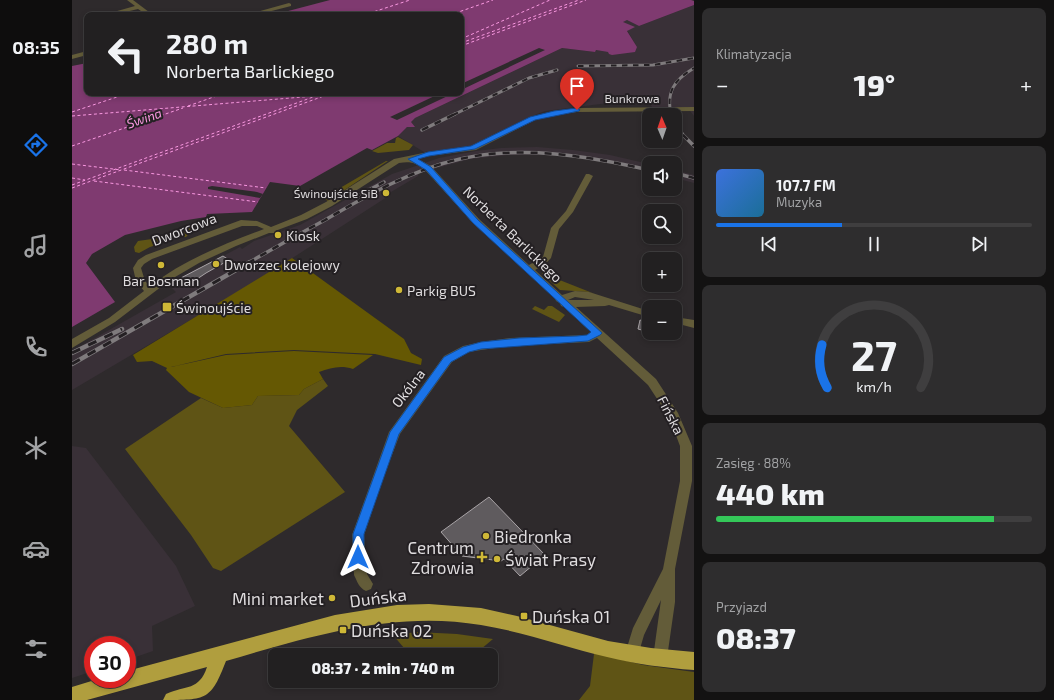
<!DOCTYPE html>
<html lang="pl">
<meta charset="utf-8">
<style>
body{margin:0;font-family:"Exo 2",sans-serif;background:#2e2d2e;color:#f1f3f6;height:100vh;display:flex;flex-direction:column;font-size:15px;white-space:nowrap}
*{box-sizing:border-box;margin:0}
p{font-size:13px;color:#a2a3a5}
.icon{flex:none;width:22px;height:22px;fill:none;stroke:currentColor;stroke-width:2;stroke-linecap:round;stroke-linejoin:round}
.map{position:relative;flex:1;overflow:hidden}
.drawer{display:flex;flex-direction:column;gap:8px;padding:8px;background:#131212;width:360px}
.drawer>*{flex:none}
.hud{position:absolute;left:12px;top:12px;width:380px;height:84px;border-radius:8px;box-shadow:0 2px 6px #0003,0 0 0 1px #3f3e3f;background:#222021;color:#f1f3f6;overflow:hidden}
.needle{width:26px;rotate:358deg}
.fabs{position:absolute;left:570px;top:108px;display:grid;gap:8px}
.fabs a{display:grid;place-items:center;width:40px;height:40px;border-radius:8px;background:#222021;box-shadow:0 2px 6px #0003,0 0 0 1px #3f3e3f;font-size:20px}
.speed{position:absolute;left:12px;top:636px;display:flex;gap:8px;font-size:20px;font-weight:700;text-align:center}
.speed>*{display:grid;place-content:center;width:52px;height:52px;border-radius:50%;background:#222021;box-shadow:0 2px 6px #0003,0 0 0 1px #3f3e3f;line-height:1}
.speed .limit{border:6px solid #d22;background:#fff;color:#111}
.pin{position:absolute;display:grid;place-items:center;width:34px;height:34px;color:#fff;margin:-41px -17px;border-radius:50% 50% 50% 0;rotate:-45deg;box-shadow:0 0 4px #0007}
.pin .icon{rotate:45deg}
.me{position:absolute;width:44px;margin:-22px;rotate:0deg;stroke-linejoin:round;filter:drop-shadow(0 0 3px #0008)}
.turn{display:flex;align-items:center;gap:14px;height:84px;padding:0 16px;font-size:18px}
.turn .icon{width:52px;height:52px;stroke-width:2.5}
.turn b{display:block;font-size:28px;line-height:34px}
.big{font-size:30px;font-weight:800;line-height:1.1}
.drawer .widget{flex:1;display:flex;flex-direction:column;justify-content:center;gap:6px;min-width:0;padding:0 14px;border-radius:8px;background:#2e2d2e}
.drawer .dial{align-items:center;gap:0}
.dial svg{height:104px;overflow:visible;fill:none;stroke:#3f3e3f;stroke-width:7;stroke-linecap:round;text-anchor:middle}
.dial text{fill:#f1f3f6;stroke:none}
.song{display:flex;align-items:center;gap:12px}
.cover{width:48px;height:48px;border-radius:6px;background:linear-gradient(135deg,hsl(220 70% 55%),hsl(200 70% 35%))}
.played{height:4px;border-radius:2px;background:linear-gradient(90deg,#1a73e8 40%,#3f3e3f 40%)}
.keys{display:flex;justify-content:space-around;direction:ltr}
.heat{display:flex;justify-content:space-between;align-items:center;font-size:22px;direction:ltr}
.charge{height:6px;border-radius:3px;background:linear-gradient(90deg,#34c759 88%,#3f3e3f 0)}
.trip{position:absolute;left:196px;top:648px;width:230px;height:40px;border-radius:8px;background:#222021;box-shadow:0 2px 6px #0003,0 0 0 1px #3f3e3f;font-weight:800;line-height:40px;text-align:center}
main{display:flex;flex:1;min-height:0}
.dock{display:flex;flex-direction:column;width:72px;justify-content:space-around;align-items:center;background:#0e0d0d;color:#a2a3a5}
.dock .icon{width:28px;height:28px}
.dock .active{color:#1a73e8}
.dock b{font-size:18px;color:#f1f3f6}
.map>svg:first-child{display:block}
.built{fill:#393037}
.green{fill:#5f5415}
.forest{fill:#655803}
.water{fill:#7f3a70}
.pier{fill:#2e2a2c}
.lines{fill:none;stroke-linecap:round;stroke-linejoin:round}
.ferry{stroke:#fa98e1;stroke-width:1;stroke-dasharray:3 2.5;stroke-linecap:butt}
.building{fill:#5f5b5e;stroke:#a9a4a7}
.minor{fill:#635c39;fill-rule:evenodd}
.highway{fill:#b09e3e;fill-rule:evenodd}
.rail-far2-casing{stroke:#7f7b7d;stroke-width:3}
.rail-far1-casing{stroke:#7f7b7d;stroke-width:3.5}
.rail-casing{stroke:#7f7b7d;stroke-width:4.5}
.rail-far2{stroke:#242023;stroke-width:2;stroke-dasharray:5.5;stroke-linecap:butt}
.rail-far1{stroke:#242023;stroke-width:2.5;stroke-dasharray:7;stroke-linecap:butt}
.rail{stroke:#242023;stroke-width:3;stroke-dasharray:9;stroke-linecap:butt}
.route{fill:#1a73e8;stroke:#114b97}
.poi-dot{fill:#cfb837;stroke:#242023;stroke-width:1.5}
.labels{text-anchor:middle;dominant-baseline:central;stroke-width:4;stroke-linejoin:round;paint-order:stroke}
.far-street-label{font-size:12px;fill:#dfdcde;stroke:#242023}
.far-poi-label{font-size:12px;fill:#dfdcde;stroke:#242023;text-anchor:end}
.far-water-label{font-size:13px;font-style:italic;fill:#fa98e1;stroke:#242023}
.street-label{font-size:14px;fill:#dfdcde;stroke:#242023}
.poi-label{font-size:14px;fill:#dfdcde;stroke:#242023;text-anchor:start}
.near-poi-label{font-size:17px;fill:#dfdcde;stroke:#242023;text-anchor:start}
.near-street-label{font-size:17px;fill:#dfdcde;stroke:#242023}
</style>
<main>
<nav class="dock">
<b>08:35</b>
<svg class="icon active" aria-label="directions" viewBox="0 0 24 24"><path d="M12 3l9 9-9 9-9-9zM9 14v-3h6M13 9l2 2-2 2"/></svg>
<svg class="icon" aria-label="music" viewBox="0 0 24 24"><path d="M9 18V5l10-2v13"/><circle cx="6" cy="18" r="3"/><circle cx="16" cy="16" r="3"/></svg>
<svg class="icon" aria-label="phone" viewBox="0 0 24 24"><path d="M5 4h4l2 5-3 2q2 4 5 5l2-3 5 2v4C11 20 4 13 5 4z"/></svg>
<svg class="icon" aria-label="climate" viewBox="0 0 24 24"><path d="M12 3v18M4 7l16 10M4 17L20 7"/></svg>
<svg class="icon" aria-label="car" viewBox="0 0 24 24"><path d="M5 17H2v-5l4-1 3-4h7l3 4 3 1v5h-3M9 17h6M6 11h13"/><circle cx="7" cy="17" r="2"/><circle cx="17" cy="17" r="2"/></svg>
<svg class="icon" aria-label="filters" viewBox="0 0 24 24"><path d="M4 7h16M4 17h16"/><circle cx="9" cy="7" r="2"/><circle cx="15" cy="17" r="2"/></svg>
</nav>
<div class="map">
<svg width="622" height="700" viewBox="0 0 622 700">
<rect width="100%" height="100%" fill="#2e2a2c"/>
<path class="built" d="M622 5V116L615 107H580L575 99 567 103 560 100 473 111 465 114 402 145 389 148 352 152 326 136 335 127H342L338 122 343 118 490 48 522 52 524 50 536 52 565 47 555 30 559 26 550 22 555 20 567 26Z
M465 147 501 150 538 155 577 164V172L538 162 475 154 436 155 398 159 347 173 346 176 319 192 315 197 191 277 0 390V351L104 292 98 286 107 281 108 278 127 267 129 268 168 247 170 249 182 241 228 225 320 174 335 169 367 158 404 151 429 148Z
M603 170 622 175V183L603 178Z
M0 446 14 448 104 566 123 606 80 626 81 651 55 660V645H21V671L0 678Z"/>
<path class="green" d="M326 137 341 145 337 150 306 153 300 151 315 143H323L324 138Z
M314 161H316L256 201 251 198Z
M120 224 123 226 122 228 114 237H106L101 234 108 228Z
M87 238 91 240 90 243 78 247 67 253 63 252 62 247 66 241Z
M470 270 480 277 523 294 517 292 488 290 470 274Z
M463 306 472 310 476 306H480L493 315 487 322 460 309Z
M251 379 256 386 225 410 217 426 273 492 149 571 141 568 119 535 53 449 129 398 151 408 180 405 186 396 227 395 232 389Z
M345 632 385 634 421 639 402 655H338L321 635Z
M523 653 571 665 622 672V700H507L518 686 522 654Z"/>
<path class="forest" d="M220 258 332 339 339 353 350 359 349 365 303 354 222 350 154 354 99 367 154 355 222 351 301 355 281 369C268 365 259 368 247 372L251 379 232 389 227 395 186 396 180 405 151 408 117 392 94 370 95 368 80 361 65 362 61 355Z"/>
<path class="water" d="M258 0H619L622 1V5L567 26 555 20 551 22 563 27 555 31 565 47 563 52 540 55 537 54 536 52 524 50 523 52 490 48 343 118 339 122 343 127H335L326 136 300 150 295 148 228 186 198 182 180 212 135 214 134 217 109 221 53 235 20 254 14 263 43 302 0 327V66L15 63V93H389V15H201Z"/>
<path class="pier" d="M467 48 473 50 389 90V84Z
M369 93H382L325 120 318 117Z
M140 186 185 192 191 194 188 198 136 189V187Z"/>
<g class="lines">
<path class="ferry" d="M292 15 338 0
M378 15 421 0
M389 39 478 0
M389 43 507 0
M389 46 514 0
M258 95 264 93
M116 106 153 93
M0 112 57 93
M0 116 243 96
M0 146 111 108
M0 164 49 170
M52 170 194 188
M0 178 13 180
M22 181 186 202
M0 185 252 93
M0 188 260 93"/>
</g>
<path class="building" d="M151 256 157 260 134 273 125 279 127 281 117 286 107 279Z
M568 320 577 323V332L566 329Z
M417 497 473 555 448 576 432 559 429 561 390 556 369 532Z"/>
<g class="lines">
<path class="minor" d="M55 0H61L81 15H75L66 9 41 15H31L63 6Z
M217 3 219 4V6L184 15H174Z
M15 51V55L0 59V55Z
M622 107V111L505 112 483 115 463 120 404 150 357 156 346 159 359 166 407 219 457 265 471 257 479 228 494 211 514 174H517L521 176 501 212 487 229 479 258 472 265 463 270 490 295 503 291 517 292 577 311V317L537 305 533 306 504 307 584 379 606 413 620 446V481L603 569V602L595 658 593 663 588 665 583 663 581 658 589 600 572 635 565 659 560 661 555 659 553 654 561 628 591 569 608 481V446L597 417 576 385 525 338 517 342 438 346 409 350 397 352 380 362 328 434 313 473 292 535 295 574 301 584 299 589 294 591C287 588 285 581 282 575L280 535 317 432 372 356 391 346 409 342 438 338 515 335 519 332 492 307 489 306 488 303 484 301 483 298 401 223 353 170C344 163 339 161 327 163L260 206 235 219 203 231 202 233H197L164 246 127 263 98 280 43 322 0 348V339L37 318 72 291 64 281 61 268 66 260 74 255 169 220 185 221 199 227 229 215 254 202 322 159 356 152 399 146 459 118 480 112 505 108ZM170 226H185L192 229C152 244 112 260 78 286L73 281 69 268 72 264 80 259ZM503 297 522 300H496Z
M603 317 622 320V328L603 323Z"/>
<path class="highway" d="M357 604 409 608 445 616 536 641 579 648 622 652V670C593 668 564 664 535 657 493 647 452 632 409 625 322 610 236 637 154 661 139 700 135 700 91 700L94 694C114 685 127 691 135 667L15 700H0V687L26 679H55V671L263 615 325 605Z"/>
<g class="rail-far2-casing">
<path id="rail-far2" d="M506 66 581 65 622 58
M381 115 457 78 485 70
M599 115C594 92 602 80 622 68"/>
</g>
<g class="rail-far1-casing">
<path id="rail-far1" d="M603 123 611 135 622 146
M350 130 383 114
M603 173 622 178
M282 198 312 182
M176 263C202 248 227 234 253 220 296 195 339 170 388 159 450 145 516 156 577 170"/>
</g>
<g class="rail-casing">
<path id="rail" d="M0 353 50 329
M0 364 178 262"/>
</g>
<use href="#rail-far2" class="rail-far2"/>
<use href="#rail-far1" class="rail-far1"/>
<use href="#rail" class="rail"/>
</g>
<path class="route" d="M505 108 508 110 507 111 463 120 403 149 357 156 346 159 359 167 406 220 530 333 528 335 516 341 409 349 397 352 379 362 327 434 292 534V557L291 561 286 563 282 561 281 557V534L318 432 372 357 391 347 409 342 447 338 505 336 515 335 519 332 401 223 354 170 336 159 356 152 399 146 458 117 482 111Z"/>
<g class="poi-dot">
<circle cx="314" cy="193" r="4"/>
<circle cx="206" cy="235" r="4"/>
<circle cx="144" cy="264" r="4"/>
<circle cx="89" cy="265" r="4"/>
<circle cx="327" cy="290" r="4"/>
<rect x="90" y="302" width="10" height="10" rx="2"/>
<circle cx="414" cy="536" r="4"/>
<path d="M408 551h4v4h4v4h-4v4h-4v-4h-4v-4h4z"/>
<circle cx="425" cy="559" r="4"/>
<circle cx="260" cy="598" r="4"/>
<rect x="448" y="612" width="8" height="8" rx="2"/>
<rect x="267" y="626" width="8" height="8" rx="2"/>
</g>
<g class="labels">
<g class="far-street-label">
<text x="560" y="98">Bunkrowa</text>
</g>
<g class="far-poi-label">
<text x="306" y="193">Świnoujście SiB</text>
</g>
<g class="far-water-label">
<text transform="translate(72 118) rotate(-19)">Świna</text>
</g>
<g class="street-label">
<text transform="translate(112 229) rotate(-21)">Dworcowa</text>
<text transform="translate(441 234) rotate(44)">Norberta Barlickiego</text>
<text transform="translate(336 388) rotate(-52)">Okólna</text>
<text transform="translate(599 415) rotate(63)">Fińska</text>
</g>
<g class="poi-label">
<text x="214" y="235">Kiosk</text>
<text x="152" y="264">Dworzec kolejowy</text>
<text x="89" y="280" text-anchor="middle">Bar Bosman</text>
<text x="335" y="290">Parkig BUS</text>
<text x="104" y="307">Świnoujście</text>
</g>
<g class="near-poi-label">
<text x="422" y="536">Biedronka</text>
<text x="402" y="547" text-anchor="end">Centrum<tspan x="402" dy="20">Zdrowia</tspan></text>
<text x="433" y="559">Świat Prasy</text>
<text x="252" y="598" text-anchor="end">Mini market</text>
<text x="460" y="616">Duńska 01</text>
<text x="279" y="630">Duńska 02</text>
</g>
<g class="near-street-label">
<text transform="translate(306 597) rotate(-7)">Duńska</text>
</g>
</g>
</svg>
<div class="fabs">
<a><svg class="needle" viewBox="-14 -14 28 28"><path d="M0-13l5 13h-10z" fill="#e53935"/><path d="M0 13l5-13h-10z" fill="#a2a3a5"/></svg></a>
<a><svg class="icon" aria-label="sound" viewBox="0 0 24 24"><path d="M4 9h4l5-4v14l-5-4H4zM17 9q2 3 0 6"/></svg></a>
<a><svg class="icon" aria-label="search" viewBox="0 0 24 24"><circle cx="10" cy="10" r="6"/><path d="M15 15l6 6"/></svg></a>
<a>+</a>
<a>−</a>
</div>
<div class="speed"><div class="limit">30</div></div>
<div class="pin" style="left:505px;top:110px;background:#d93025"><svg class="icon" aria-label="arrive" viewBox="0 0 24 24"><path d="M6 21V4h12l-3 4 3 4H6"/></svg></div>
<svg class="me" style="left:286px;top:557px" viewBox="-20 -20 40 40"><path d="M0-17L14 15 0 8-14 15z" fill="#1a73e8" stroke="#fff" stroke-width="4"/></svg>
<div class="trip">08:37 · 2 min · 740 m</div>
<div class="hud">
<div class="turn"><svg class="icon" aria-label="left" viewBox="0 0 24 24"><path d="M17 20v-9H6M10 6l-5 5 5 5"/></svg><div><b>280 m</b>Norberta Barlickiego</div></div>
</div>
</div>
<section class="drawer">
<div class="widget"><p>Klimatyzacja</p>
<div class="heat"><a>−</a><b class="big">19°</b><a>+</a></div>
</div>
<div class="widget">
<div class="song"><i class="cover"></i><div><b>107.7 FM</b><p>Muzyka</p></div></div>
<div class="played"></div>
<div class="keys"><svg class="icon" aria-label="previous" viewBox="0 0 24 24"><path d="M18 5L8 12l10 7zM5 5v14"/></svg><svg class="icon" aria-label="pause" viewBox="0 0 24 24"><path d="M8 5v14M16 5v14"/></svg><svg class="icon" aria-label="next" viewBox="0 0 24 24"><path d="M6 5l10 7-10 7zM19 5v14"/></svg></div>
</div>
<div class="widget dial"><svg viewBox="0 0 100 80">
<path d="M14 69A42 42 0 1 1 86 69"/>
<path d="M14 69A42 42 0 0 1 10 36" stroke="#1a73e8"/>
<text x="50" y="56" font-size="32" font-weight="700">27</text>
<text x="50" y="72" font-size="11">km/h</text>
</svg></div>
<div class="widget"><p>Zasięg · 88%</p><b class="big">440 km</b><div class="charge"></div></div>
<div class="widget"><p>Przyjazd</p><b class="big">08:37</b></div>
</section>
</main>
